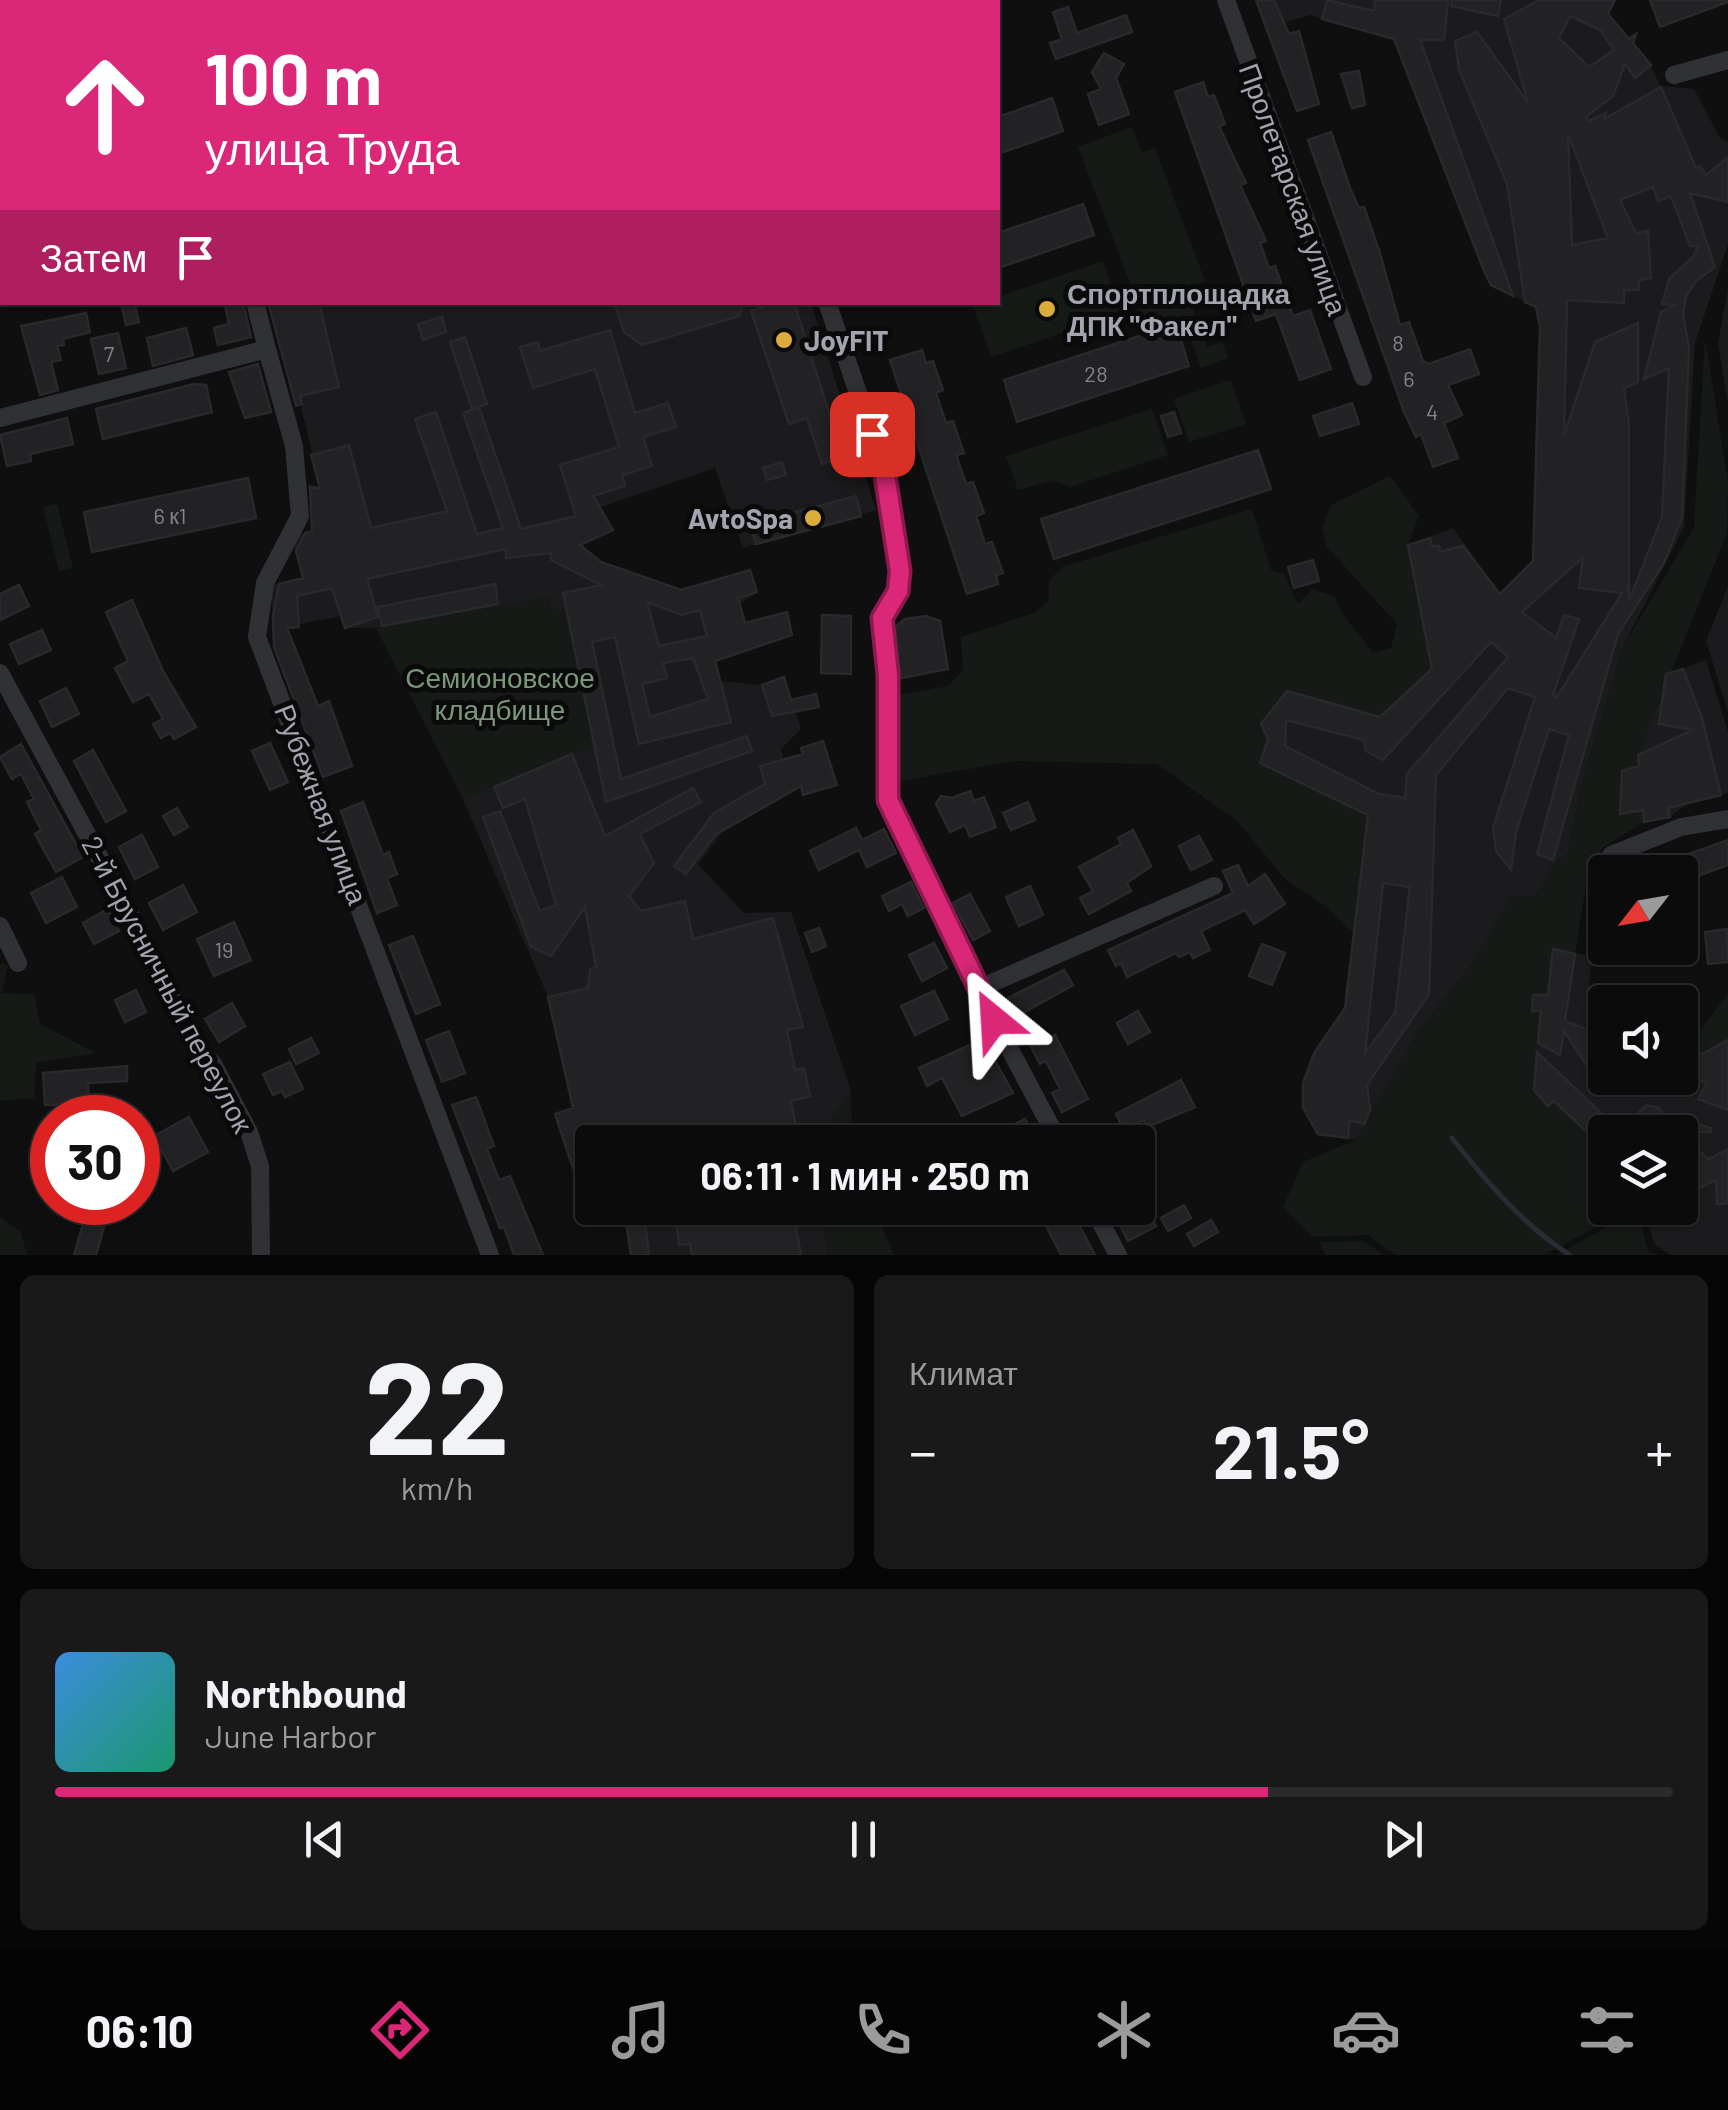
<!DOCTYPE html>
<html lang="ru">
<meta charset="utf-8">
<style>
body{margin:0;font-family:Barlow,sans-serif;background:#19191a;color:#f1f3f6;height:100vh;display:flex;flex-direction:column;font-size:38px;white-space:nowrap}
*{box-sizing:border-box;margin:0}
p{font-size:32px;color:#9a9b9d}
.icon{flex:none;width:55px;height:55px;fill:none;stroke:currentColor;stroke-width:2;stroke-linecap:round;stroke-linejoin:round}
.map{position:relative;height:1255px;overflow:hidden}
.sheet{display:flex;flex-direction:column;gap:20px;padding:20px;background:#060607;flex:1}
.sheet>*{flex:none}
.banner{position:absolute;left:0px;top:0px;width:1000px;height:305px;box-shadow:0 2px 8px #0004,0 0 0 2px #2b2b2d;background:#db2777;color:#fff;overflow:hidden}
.needle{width:65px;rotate:239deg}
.fabs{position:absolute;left:1588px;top:855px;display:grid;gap:20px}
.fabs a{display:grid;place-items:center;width:110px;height:110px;border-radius:10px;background:#0b0b0c;box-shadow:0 2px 8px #0004,0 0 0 2px #2b2b2d;font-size:50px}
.speed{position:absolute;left:30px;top:1095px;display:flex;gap:20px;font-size:50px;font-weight:700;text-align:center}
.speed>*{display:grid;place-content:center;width:130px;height:130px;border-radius:50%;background:#0b0b0c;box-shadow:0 2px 8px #0004,0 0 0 2px #2b2b2d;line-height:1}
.speed .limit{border:15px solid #d22;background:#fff;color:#111}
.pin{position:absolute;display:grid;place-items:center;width:85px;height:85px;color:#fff;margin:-42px;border-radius:20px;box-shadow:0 5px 15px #0006}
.me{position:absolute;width:110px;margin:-55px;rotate:333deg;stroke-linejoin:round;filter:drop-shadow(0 0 8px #0008)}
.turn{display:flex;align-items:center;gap:35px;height:210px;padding:0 40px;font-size:45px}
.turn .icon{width:130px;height:130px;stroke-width:2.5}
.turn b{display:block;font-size:70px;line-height:85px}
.then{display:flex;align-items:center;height:95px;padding:0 40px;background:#0003;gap:20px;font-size:38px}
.big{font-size:75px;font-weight:700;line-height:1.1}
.sheet .widget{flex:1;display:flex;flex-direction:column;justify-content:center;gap:15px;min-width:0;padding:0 35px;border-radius:15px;background:#19191a}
.sheet .dial{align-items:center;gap:0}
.dial b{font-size:130px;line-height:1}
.song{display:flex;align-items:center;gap:30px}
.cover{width:120px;height:120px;border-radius:15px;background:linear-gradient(135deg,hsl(210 70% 55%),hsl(160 70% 35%))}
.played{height:10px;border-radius:5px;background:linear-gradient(90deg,#db2777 75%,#2b2b2d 75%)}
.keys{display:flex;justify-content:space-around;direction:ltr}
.heat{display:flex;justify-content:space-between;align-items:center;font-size:55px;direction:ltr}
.sheet .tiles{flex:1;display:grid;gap:20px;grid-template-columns:1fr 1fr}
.widget:last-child{grid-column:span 2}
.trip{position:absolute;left:575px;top:1125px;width:580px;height:100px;border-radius:10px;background:#0b0b0c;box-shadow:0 2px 8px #0004,0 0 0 2px #2b2b2d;font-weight:700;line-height:100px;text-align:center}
.tabs{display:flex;height:160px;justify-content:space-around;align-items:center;background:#040405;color:#9a9b9d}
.tabs .icon{width:70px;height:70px}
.tabs .selected{color:#db2777}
.tabs b{font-size:45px;color:#f1f3f6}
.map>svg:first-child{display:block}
.built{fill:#1b1b1d}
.green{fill:#161a17}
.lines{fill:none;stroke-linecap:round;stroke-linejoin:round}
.stream{stroke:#272d32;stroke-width:5}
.building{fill:#222224;stroke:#29292c;stroke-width:2.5;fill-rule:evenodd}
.minor{stroke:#303135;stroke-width:18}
.route-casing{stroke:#8e194d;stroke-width:25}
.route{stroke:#db2777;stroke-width:18}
.poi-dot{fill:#dbab3c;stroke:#0a0a0b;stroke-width:4}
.labels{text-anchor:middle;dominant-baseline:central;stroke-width:10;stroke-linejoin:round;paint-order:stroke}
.number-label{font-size:22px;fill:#81848c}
.street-label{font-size:28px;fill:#a2a5af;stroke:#0a0a0b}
.poi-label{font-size:28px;font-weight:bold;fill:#a2a5af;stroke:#0a0a0b;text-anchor:start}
.park-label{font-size:28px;fill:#7b987d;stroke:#0a0a0b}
</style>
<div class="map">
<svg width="1728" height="1255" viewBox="0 0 1728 1255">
<rect width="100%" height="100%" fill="#0f0f10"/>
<path class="built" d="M528 0H712V2H528Z
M1256 0H1615L1608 15 1651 65 1660 86 1694 89 1720 138 1728 142V244L1695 343 1684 527 1623 647 1582 784 1568 853 1554 864 1536 896 1511 897 1472 964 1415 1036 1356 1140 1318 1134 1303 1108V1083L1314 1053 1345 1007 1368 815 1260 763 1261 724 1287 691 1380 717 1432 669 1408 545 1453 528 1500 594 1533 561 1540 327 1536 307 1491 285 1394 39 1310 15 1267 27Z
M1728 288V404L1718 343Z
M276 303H811L876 510 743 548 715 468 601 507 613 530 581 546 601 562 681 590 750 570 757 592 706 629 712 653 701 679 761 685 784 677 801 729 781 749 790 793 724 830 698 864 744 913 791 912 851 1091 815 1142H592V1205L582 1194 555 1114 573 1108 548 997 463 799 593 745 548 598 376 628H345L341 616 274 629 270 586 302 578 292 537 330 526Z
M1728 586V712L1706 641Z
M1706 660 1728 732V793L1688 803 1670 817 1644 822 1638 755 1667 674Z
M1553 949 1592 956 1585 1028 1599 1034 1605 1078H1680V1050L1686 1048 1694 1059 1728 1040V1255H1671L1655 1245 1642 1208H1680V1132H1605V1149L1553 1101 1548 1106 1534 1090 1541 1012 1532 1011 1533 995H1548Z
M624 1208H822L828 1255H631Z"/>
<path class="green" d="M1132 127 1142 152 1155 148 1205 281 1185 288 1207 347 1222 342 1228 358 1201 368 1183 318 1148 330 1078 147Z
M1103 261 1121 313 991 357 973 305 998 302V297Z
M1705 339 1728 482 1727 533 1638 755 1644 822 1604 847 1588 872 1575 954 1553 949 1548 995 1533 996 1532 1011H1541L1534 1090 1548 1106 1554 1101 1605 1149V1208H1631L1544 1255H1396L1368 1235 1313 1237 1283 1207 1303 1162 1356 1140 1415 1036 1472 964 1511 897 1536 896 1554 864 1568 853 1582 784 1623 647 1694 527Z
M1231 380 1246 424 1189 442 1174 399Z
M1152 409 1168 455 1070 487 1053 480 1018 490 1006 456Z
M1390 476 1419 516 1408 545 1432 669 1380 717 1287 691 1261 724 1268 739 1368 815 1354 933 1324 905 1285 879 1237 821 1157 764 1015 761 900 781V695L948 686 963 671 961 637 1034 613 1049 601V581L1062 567 1252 509 1271 570 1284 574 1298 604 1312 589 1335 597C1342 619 1360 633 1373 653L1391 648 1397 624 1327 547 1322 528 1331 505Z
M57 504 73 568 59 571 43 507Z
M548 597 551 609 564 608 594 745 463 799 376 628Z
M0 964 8 965 2 993 34 994 40 1024 96 1053 36 1063 34 1098 0 1101Z
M1728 994V1040L1693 1059 1686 1048Z
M851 1091 852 1142H815Z
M822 1208H874L894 1255H828Z
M1637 1210 1648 1251 1658 1255H1557Z
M0 1217 21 1232 27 1255H0Z
M1364 1241 1383 1255H1325L1320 1242Z"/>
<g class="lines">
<path class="stream" d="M1452 1138C1486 1181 1524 1226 1570 1255"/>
</g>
<path class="building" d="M1256 0H1274L1289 34 1299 31 1319 104 1297 111Z
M1327 0 1374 11 1375 0H1448L1444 40H1420L1513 296 1491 285 1484 271 1394 39 1322 19Z
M1452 0H1501L1498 16 1451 6Z
M1539 0H1615L1608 14 1629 39 1636 34 1633 43 1651 65 1635 78 1625 64 1613 96 1586 117 1589 121 1606 113 1604 119 1661 87 1696 168 1700 166 1706 175 1728 157V202L1690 193 1715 267 1696 281 1686 296 1683 314 1689 348 1682 518 1664 563 1618 634 1553 860 1537 854 1569 735 1549 729 1516 832 1511 870 1496 851 1493 828 1535 697 1508 688 1436 775 1429 994 1367 1085 1370 1110 1364 1124 1349 1120 1348 1138 1318 1134 1303 1108V1083L1314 1053 1345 1008 1368 815 1260 763 1268 739 1261 724 1287 691 1380 717 1432 669 1408 545 1430 538 1432 546H1439L1440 552 1463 546 1500 594 1533 561 1540 327 1536 307 1525 302 1507 184 1459 70 1455 41 1477 32 1528 103 1504 19ZM1570 16 1600 30 1614 50 1589 67 1559 38ZM1568 134 1608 238 1572 245ZM1653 187 1658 201 1671 196 1690 246 1698 245 1694 256 1669 279 1662 304 1675 305 1661 312 1644 379 1669 368 1662 517 1629 601V425L1624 388 1638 382V323L1595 342 1564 436 1567 300 1624 303V290H1639V280L1651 278 1648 231 1636 233 1620 200ZM1583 557 1579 588 1622 593 1557 697 1553 695 1579 619 1564 615 1556 638 1522 612ZM1491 642 1508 657 1407 774 1405 798 1379 794 1285 746 1286 720 1364 740 1366 751 1383 760ZM1383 883 1410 887 1395 1013 1365 1053Z
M1650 0H1728V2L1660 27Z
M1068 7 1077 33 1126 15 1132 32 1056 59 1050 43 1062 39 1053 12Z
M1104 53 1124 64 1116 78 1129 114 1099 125 1088 94 1101 89 1092 72Z
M1359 71 1365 105 1352 108 1341 74Z
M1203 82 1208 97 1214 95 1225 124 1219 126 1246 183 1240 185 1266 241 1260 243 1269 268 1275 266 1293 316 1310 310 1331 369 1300 380 1276 314 1256 321 1175 92Z
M1052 98 1063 131 998 154V117Z
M1331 132 1350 188 1359 208 1364 207 1379 250 1400 325 1409 322 1423 361 1429 364 1470 349 1479 374 1448 385 1462 415 1444 423 1458 458 1433 467 1421 434 1416 437 1404 412 1308 140Z
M1083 204 1094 235 998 268V233Z
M121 302H134L139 322 126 325Z
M237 302H243L251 337 218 345 214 328 229 324 225 305Z
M268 302H319L339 387 300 396 302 404 296 406Z
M614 302H744L739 316 642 345 624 332Z
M776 302H794L843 457 822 464 807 418 789 424 751 311Z
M86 313 90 332 63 339 64 345 57 346 61 360 51 362 58 390 40 395 21 326Z
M442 317 446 332 423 340 418 324Z
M1176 324 1189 366 1017 422 1004 380Z
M186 328 193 355 153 366 147 338Z
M610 330 635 413 668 403 676 427 643 437 652 466 622 475 625 486 593 496 613 530 580 545 601 562 681 590 750 570 757 592 738 598 745 623 787 612 792 635 715 661 731 722 639 744 615 637 592 642 621 779 747 736 752 751 606 802 563 593 601 585 551 560V553L506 558V549L367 579 378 617 345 628 332 588 297 596 299 627 287 628 318 706 329 701 352 766 323 777 274 647 273 616 279 584 303 578 296 551 305 533 312 531 310 487 320 488 311 455 349 445 371 528 447 511 415 419 436 412 477 534 503 528 463 413 479 407 521 529 576 516 560 465 619 447 595 369 533 388 520 347 538 342 540 351ZM647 602 682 615 700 610 707 636 659 646ZM693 658 708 699 650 717 642 684 667 678 663 663Z
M118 333 126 368 99 374 91 339Z
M465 337 487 404 472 409 450 342Z
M922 350 926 363 933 361 943 390 936 393 946 423 953 421 964 453 956 455 966 484 973 482 984 513 976 516 985 544 992 542 1003 573 996 575 998 584 967 594 890 360Z
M258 364 271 412 245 418 229 372Z
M194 384 206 385 212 412 103 439 96 409Z
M1352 403 1359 424 1320 436 1313 416Z
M1174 412 1181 433 1168 437 1161 416Z
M67 418 73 444 30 454 31 461 7 466 0 435Z
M1258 450 1271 489 1054 559 1041 519Z
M782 462 786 475 767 480 763 468Z
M248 478 256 518 92 552 84 512Z
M856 496 861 516 756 544 750 524Z
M1313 560 1319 581 1294 588 1288 567Z
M495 584 498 604 382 626 378 607Z
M19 585 29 606 0 620V594Z
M132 600 163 671 196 727 174 739 170 733 161 738 153 724 163 719 149 694 133 702 115 668 128 661 106 612Z
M822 615 851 616V674L821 673Z
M926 616 940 621 948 669 901 678 895 627 905 619Z
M42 630 51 650 19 664 10 644Z
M1683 669 1702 718 1721 795 1668 808 1670 817 1644 822 1643 810 1620 814 1622 771 1639 766 1638 755 1693 730 1659 724 1666 674Z
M784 677 791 700 816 694 819 707 772 716 762 685Z
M66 688 79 714 52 727 40 701Z
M823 741 837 785 803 795 801 786 715 835 686 874 674 866 714 813 765 784 760 766 803 754 801 748Z
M270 743 288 782 270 790 252 751Z
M21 744 83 857 56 872 35 834 41 830 27 802 34 799 21 774 12 779 0 757Z
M93 750 126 811 106 822 74 761Z
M572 754 605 836 693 788 701 802 640 834 654 863 629 896 641 911 685 901 693 939 773 918 803 1027 787 1030 795 1070 804 1068 810 1096 791 1101 796 1126 713 1142H585L592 1166 590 1219 555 1114 573 1108 548 997 588 988 590 969 596 967 585 907 551 956 531 947 483 817 500 811 540 911 556 905 525 799 503 808 494 787Z
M970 791 974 801 984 797 996 827 970 837 965 825 950 832 936 804 941 796 952 798Z
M363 802 383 855 389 852 397 874 387 878 397 905 377 913 341 811Z
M1028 802 1035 820 1011 830 1003 813Z
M177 808 188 827 174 835 163 816Z
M856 828 862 840 884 829 896 853 867 867 859 850 819 870 810 851Z
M1133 830 1151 866 1127 883 1131 891 1089 914 1080 898 1093 891 1079 867 1121 844 1118 838Z
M142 835 158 867 135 879 119 847Z
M1199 836 1212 860 1191 870 1179 846Z
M1728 840V865L1692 878 1683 856Z
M1238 865 1248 886 1265 874 1285 904 1254 924 1245 910 1201 931 1210 950 1193 958 1190 952 1179 957 1176 953 1127 977 1121 963 1116 966 1108 950 1233 893 1223 871Z
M62 877 77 907 46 923 31 893Z
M911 882 924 908 908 916 902 904 889 911 882 896Z
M183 885 197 912 163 930 149 903Z
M1030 886 1043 915 1019 926 1006 897Z
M970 894 990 931 973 940 953 903Z
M108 909 119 931 94 944 83 923Z
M234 922 251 960 214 976 197 939Z
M819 928 826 946 812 952 805 933Z
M1727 929 1728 962 1708 964 1705 932Z
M413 936 440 1004 416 1014 389 945Z
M934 943 947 968 922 981 909 955Z
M1262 944 1285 953 1272 985 1249 976Z
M1553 949 1575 954 1565 1021 1599 1034 1605 1049V1078H1666L1631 1093 1591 1072 1564 1031 1560 1055 1538 1043 1541 1011H1532L1533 995H1548Z
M1064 970 1073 985 1016 1017 1008 998Z
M136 990 146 1012 125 1022 115 1000Z
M934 991 948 1019 915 1035 901 1006Z
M232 1003 245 1026 219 1042 205 1019Z
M1138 1011 1150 1032 1128 1044 1117 1023Z
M449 1031 465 1073 442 1082 426 1040Z
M1055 1035 1088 1099 1062 1112 1052 1093 1060 1089 1046 1061 1040 1064 1031 1047Z
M311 1038 319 1053 296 1064 289 1049Z
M983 1039 1013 1093 962 1116 942 1078 927 1086 919 1068Z
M1680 1039 1693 1059 1728 1040V1110L1698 1099 1707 1083 1680 1075Z
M1537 1052 1621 1132H1605V1149L1554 1101 1548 1106 1534 1090Z
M290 1062 303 1089 285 1097 282 1091 273 1095 263 1074Z
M127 1066V1081L88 1083 89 1103 45 1105 43 1073Z
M1181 1080 1195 1107 1147 1127 1144 1120 1124 1131 1116 1114Z
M476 1097 494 1146 487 1149 499 1180 510 1176 543 1255H514L504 1227 500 1228 452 1105Z
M1646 1105 1659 1108 1664 1115 1711 1128V1132H1699L1695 1148 1709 1159 1728 1149V1203L1717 1204 1716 1180 1698 1189 1687 1165 1680 1167V1132H1632L1627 1125Z
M189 1117 208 1152 173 1171 154 1136Z
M1025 1119 1035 1138 1027 1142H978Z
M1184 1205 1191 1218 1168 1231 1161 1218Z
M624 1208H643L649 1255H631Z
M707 1208 708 1212 792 1208 801 1255H692L690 1244 679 1245 675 1210Z
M1062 1208H1070L1095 1255H1061L1042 1218Z
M1120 1208H1131L1137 1219 1148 1213 1156 1226 1128 1241 1113 1211Z
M86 1214 106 1220 96 1255H74Z
M1211 1220 1218 1232 1194 1246 1187 1234Z"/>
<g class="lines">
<path class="minor" d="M290 0V2
M724 0 725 2
M1226 0 1363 377
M427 2 435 0
M1674 75 1728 60
M0 204H2
M827 302 884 469 900 571 898 591 882 618 888 675 889 800 978 989 1059 1142
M267 349 294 446 300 516 265 583 257 637 490 1255
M0 418 267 349 255 302
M0 673 137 927 193 1042 213 1064 249 1132 260 1166 261 1255
M1611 855 1681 827 1728 819
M0 926 18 963
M978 989 1214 886
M1093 1208 1118 1255"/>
</g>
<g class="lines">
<g class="route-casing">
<path id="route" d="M872 434 884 469 900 571 898 591 882 618 888 675V800L994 1020"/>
</g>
<use href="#route" class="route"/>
</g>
<g class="poi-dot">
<circle cx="1047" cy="309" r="10"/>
<circle cx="784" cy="340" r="10"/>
<circle cx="813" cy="518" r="10"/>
</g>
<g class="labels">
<g class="number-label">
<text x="1398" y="342">8</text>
<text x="109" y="353">7</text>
<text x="1096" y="373">28</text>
<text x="1409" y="378">6</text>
<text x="1432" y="411">4</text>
<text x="170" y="515">6 к1</text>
<text x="224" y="949">19</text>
</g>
<g class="street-label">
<text transform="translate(1294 189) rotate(70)">Пролетарская улица</text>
<text transform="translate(322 804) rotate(69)">Рубежная улица</text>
<text transform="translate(168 984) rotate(62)">2-й Брусничный переулок</text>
</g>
<g class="poi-label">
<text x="1067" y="293">Спортплощадка<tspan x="1067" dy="32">ДПК "Факел"</tspan></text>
<text x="804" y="340">JoyFIT</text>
<text x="793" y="518" text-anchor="end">AvtoSpa</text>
</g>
<g class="park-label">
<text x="500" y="677">Семионовское<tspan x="500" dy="32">кладбище</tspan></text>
</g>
</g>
</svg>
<div class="fabs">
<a><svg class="needle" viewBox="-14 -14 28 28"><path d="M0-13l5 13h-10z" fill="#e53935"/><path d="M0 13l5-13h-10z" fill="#9a9b9d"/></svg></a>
<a><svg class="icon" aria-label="sound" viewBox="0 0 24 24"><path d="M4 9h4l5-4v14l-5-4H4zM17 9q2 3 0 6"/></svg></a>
<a><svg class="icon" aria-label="layers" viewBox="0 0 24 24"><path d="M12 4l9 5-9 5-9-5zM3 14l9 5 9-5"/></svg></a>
</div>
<div class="speed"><div class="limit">30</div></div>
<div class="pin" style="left:872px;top:434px;background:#d93025"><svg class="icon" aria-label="arrive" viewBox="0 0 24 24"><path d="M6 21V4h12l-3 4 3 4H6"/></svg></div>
<svg class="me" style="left:994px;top:1020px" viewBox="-20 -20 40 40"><path d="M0-17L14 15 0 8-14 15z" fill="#db2777" stroke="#fff" stroke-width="4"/></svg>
<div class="trip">06:11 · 1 мин · 250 m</div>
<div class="banner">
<div class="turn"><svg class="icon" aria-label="ahead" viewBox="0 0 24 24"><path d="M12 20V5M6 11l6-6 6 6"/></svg><div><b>100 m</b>улица Труда</div></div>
<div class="then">Затем<svg class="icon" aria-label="arrive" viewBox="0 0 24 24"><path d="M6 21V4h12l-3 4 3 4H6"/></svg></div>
</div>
</div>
<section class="sheet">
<div class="tiles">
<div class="widget dial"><b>22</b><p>km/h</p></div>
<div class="widget"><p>Климат</p>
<div class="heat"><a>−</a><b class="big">21.5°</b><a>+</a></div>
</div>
<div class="widget">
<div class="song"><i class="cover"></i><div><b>Northbound</b><p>June Harbor</p></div></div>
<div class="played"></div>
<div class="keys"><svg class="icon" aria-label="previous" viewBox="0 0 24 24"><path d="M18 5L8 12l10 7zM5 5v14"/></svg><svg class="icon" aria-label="pause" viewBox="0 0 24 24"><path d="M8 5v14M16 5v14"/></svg><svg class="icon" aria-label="next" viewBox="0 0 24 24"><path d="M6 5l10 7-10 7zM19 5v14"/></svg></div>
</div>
</div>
</section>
<nav class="tabs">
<b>06:10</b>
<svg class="icon selected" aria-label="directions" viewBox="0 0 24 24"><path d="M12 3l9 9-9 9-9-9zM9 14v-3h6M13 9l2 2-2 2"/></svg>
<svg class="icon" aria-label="music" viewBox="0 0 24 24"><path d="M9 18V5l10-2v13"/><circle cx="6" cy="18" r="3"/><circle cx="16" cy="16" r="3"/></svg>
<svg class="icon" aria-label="phone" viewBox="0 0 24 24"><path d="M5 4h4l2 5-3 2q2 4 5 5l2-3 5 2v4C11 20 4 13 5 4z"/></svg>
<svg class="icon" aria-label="climate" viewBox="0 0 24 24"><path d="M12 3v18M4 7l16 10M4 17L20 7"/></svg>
<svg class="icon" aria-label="car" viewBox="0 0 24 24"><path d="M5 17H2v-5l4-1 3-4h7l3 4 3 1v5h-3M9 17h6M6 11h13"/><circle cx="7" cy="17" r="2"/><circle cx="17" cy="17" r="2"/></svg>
<svg class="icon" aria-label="filters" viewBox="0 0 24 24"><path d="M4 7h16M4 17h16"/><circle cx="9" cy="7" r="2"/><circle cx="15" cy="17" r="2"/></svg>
</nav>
